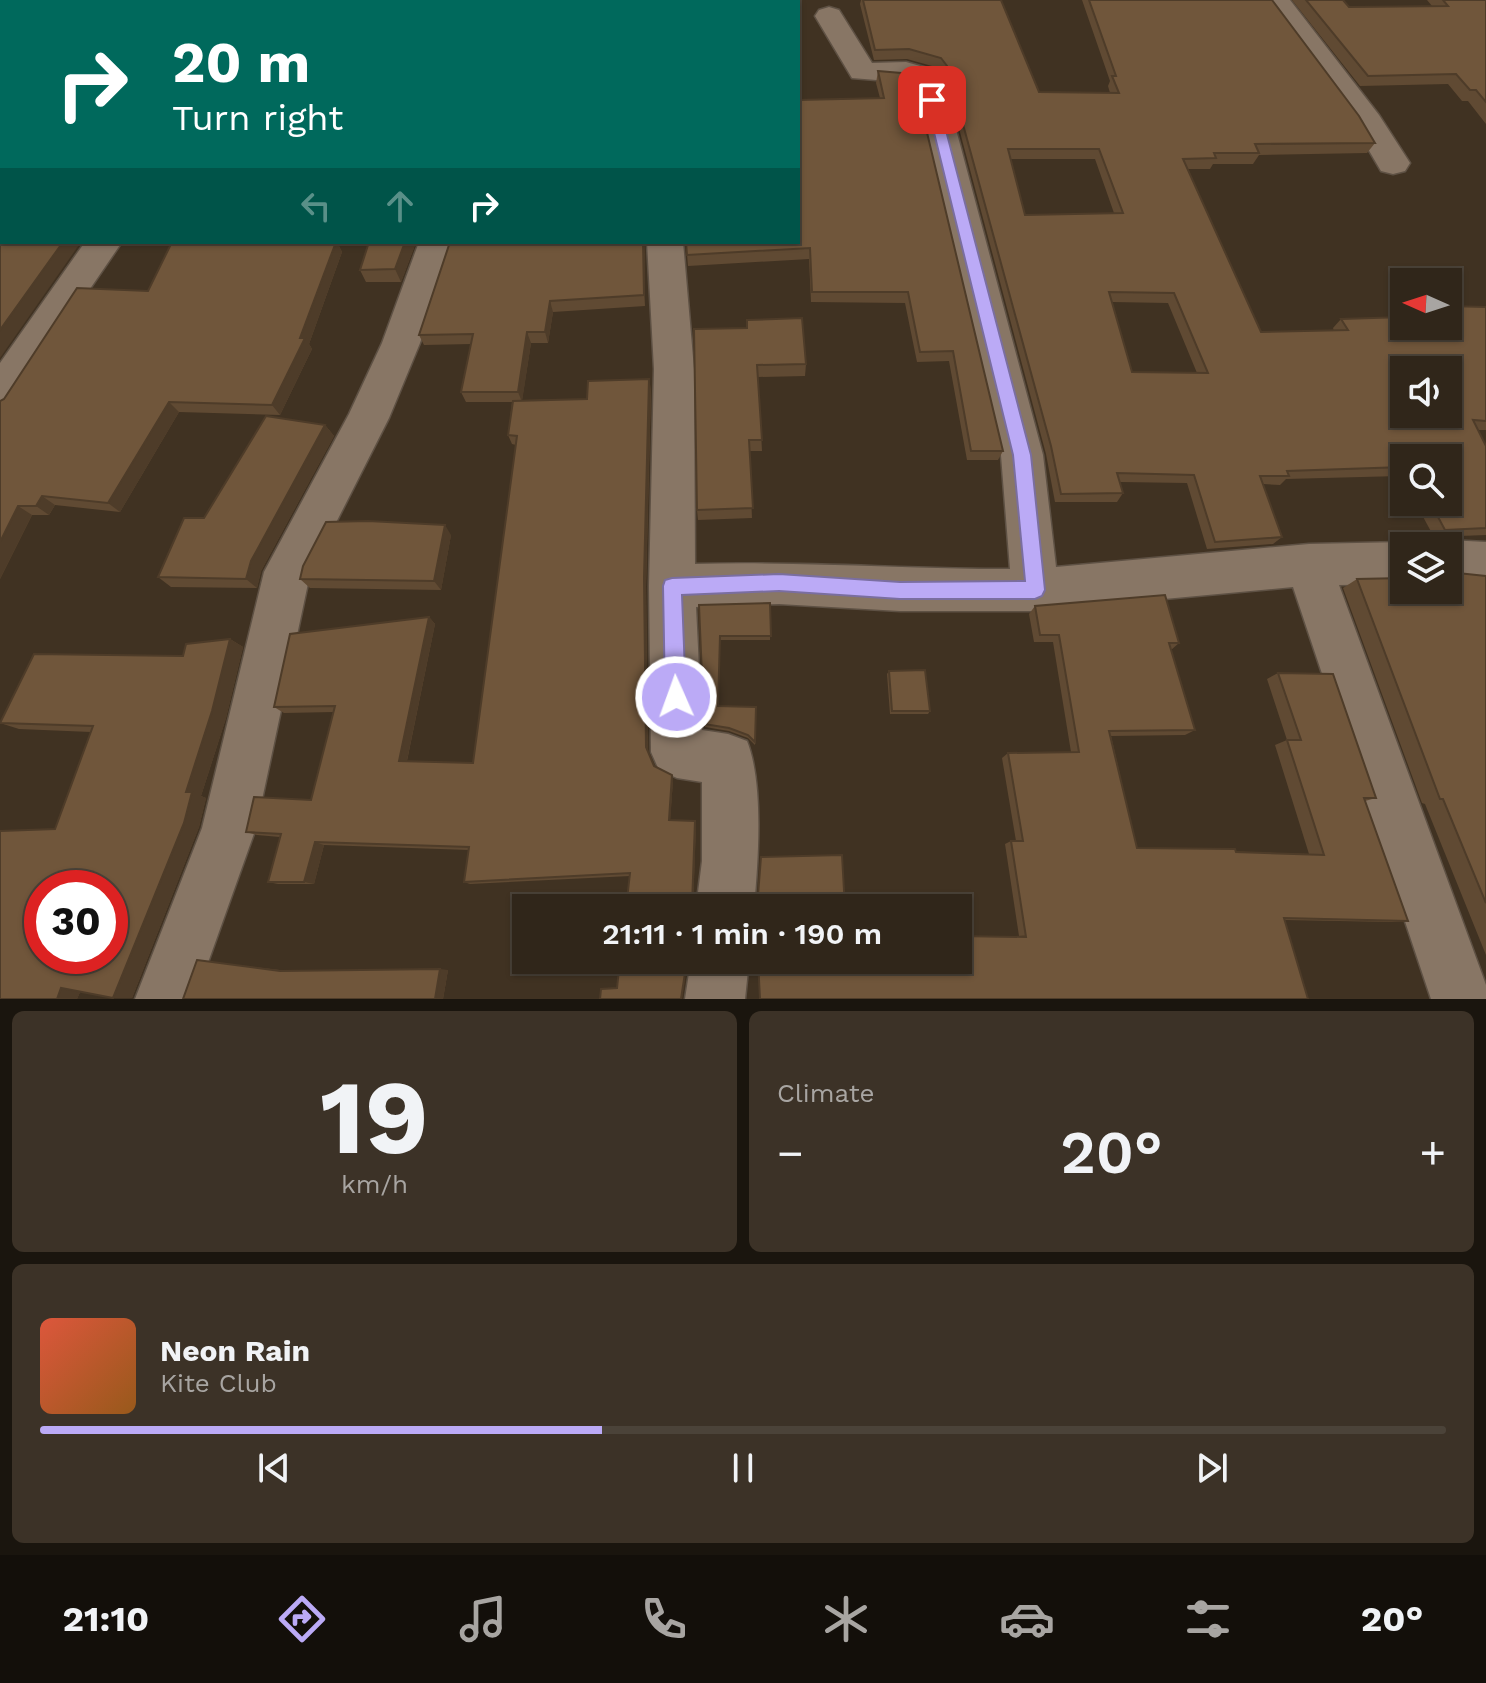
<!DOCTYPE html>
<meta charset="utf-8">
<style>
body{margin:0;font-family:"Work Sans",sans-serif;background:#3c3227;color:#f1f3f6;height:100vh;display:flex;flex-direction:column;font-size:30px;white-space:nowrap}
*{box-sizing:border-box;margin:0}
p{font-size:26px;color:#a8a5a2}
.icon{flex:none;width:44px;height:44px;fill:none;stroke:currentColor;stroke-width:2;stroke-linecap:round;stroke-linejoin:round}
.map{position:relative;height:999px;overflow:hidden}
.details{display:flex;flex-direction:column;gap:12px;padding:12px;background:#1a150e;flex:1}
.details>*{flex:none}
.banner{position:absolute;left:0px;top:0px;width:800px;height:244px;box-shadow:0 2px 6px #0004,0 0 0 2px #4b4339;background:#00695c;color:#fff;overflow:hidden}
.needle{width:52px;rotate:273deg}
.controls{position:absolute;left:1390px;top:268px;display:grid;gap:16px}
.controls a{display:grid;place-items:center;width:72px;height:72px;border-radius:0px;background:#30261a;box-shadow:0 2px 6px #0004,0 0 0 2px #4b4339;font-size:40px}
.speed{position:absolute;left:24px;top:870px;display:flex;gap:16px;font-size:40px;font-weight:700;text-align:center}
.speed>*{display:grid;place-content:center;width:104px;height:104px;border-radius:50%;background:#30261a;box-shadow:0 2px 6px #0004,0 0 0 2px #4b4339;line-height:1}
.speed .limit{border:12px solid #d22;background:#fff;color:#111}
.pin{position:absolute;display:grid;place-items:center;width:68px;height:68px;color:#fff;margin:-34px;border-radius:16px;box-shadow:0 4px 12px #0006}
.me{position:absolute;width:88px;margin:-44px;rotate:358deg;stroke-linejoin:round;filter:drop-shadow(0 0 6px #0008)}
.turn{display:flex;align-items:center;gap:28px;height:168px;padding:0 40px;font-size:36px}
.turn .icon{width:104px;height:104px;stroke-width:2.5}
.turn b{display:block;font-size:56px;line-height:68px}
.lanes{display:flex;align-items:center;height:76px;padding:0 40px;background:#0003;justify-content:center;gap:40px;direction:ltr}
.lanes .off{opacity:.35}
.big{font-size:60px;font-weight:600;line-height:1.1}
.details .widget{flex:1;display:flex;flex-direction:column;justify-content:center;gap:12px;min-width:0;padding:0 28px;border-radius:12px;background:#3c3227}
.details .dial{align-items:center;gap:0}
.dial b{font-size:104px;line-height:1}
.song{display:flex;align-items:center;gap:24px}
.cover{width:96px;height:96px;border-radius:12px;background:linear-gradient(135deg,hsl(10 70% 55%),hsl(30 70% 35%))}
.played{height:8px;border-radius:4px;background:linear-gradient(90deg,#bbaaf6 40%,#4b4339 40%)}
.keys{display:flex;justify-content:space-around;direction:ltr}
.heat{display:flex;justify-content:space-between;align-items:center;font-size:44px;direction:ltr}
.details .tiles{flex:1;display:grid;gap:12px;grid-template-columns:1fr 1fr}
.widget:last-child{grid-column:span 2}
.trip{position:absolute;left:512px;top:894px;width:460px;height:80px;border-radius:0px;background:#30261a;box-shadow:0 2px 6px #0004,0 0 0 2px #4b4339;font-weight:600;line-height:80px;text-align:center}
.tab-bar{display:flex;height:128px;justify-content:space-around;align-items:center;background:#130f0a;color:#a8a5a2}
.tab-bar .icon{width:56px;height:56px}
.tab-bar .on{color:#bbaaf6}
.tab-bar b{font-size:36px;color:#f1f3f6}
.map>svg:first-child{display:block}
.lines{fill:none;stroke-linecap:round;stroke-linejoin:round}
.minor-casing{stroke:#5e5144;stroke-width:3}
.minor{fill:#887665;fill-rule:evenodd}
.wall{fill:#604a33;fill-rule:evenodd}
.shaded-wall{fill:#4e3c29}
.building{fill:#70563b;stroke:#4e3c29;stroke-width:2;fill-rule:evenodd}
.route{fill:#bbaaf6;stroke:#7a6ea0;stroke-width:2}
</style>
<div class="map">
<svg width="1486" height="999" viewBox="0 0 1486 999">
<rect width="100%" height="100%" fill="#403222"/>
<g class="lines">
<g class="minor-casing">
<path id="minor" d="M1262 0H1290L1379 115 1410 163 1405 171 1393 174 1381 171 1354 125Z
M829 7 839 10 872 63 906 62 938 71 942 77 1043 455 1056 567 1309 544 1404 542 1414 546H1404V584L1339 585 1486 985V999H1431L1293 587 1035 611H900L779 604 696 607 702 730 728 734 747 741C764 784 758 862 754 908H696L702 861V782L677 778 659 770 651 752 649 586 654 369 647 242H683L694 369 695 564C800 561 905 569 1010 569L1001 455 913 83 852 78 815 16 819 10Z
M85 242H122L55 340 14 408 0 413V363Z
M419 242H455L420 343 389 418 310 574 256 828 195 999H135L202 828 264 572 349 414 382 343Z
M1448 540 1486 542V584L1448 582V546H1433Z
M691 960H749L745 999H685Z"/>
</g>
<use href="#minor" class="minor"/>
</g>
<path class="wall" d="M0 0 2 2V131H0Z
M861 0H1001L1039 92 1110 93 1108 86 1110 81 1082 0H1272L1375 143 1367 153 1259 155 1253 164H1213L1210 169H1188L1261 332 1334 331 1333 328 1341 319 1404 326 1486 307V430H1478L1486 446V535L1434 537 1415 502H1448L1404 458V482L1400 476 1286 479 1280 485 1263 484 1282 537 1273 544 1207 549 1187 483 1120 482 1123 493 1117 502H1055L1046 454 945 76 939 68 907 59 874 60 860 4ZM1011 159H1095L1114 213 1025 215ZM1112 302 1168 303 1197 373 1132 372Z
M1292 0H1343L1349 7 1432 6 1427 0H1486V124L1468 101H1462L1448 84 1360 86Z
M878 71 1003 451 998 460H967L949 361 917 362 905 303 811 302 809 259 688 266 686 242 880 98 876 83Z
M172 242H266L267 243 337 242 342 252 309 344 312 349 280 415 179 412 120 512 55 505 49 515H32L0 579 4 399 148 291Z
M450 242H645V306L553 312 548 343H531L522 400 587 399 651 389 646 586 648 752 654 766 673 780 670 821H695L696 825 693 907 630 876 470 884 464 882 469 850 324 845 314 884H278L268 882 280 837 257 835 246 832 311 800 334 712 284 713 274 707 429 617 435 624 407 761 473 763 516 445 512 444 508 435 512 402H466L461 392 471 344 424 345 419 335Z
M415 245 401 282H366L360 270Z
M747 328 806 364 805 376 758 377 762 451H749L752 518 698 520 697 510Z
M325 425 334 436 261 571 257 588 171 587 158 577 204 518Z
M451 535 441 590 310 588 300 579Z
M1486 576V955L1425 804 1422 803 1343 588 1357 579Z
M770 603V640H720L718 706 756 707 755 745 748 738 729 731 705 727 699 605Z
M1035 606 1179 643 1171 650 1195 730 1185 735 1111 736 1137 848 1309 854 1275 745 1287 740 1267 679 1278 673 1376 798 1365 801 1408 921 1392 922 1285 920 1019 936 1005 844 1011 841H1016L1002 758 1008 753 1071 752 1053 642H1034L1029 614Z
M230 639 243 647 226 718 201 796 206 798 199 827 132 998 80 992 77 999 55 829 91 732 19 729 0 723Z
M889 671 930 711 928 714H890L887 674Z
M197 960 288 971 448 970 443 999H183Z"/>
<path class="shaded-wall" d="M63 242H81L0 358V330Z
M336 242H337L342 252 309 344 312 349 280 415 272 405 300 338Z
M405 242H413L415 245 401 282 395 269Z
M643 242H645V306L644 295Z
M550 301 553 312 548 343 545 332Z
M527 332 531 343 522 402 518 392Z
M649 379 651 389 646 586 648 752 646 747 644 578Z
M169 402 179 412 120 512 108 503Z
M325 425 334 436 261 571 257 588 246 579 251 561Z
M42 496 55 505 49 515 36 506Z
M18 506 32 515 0 579V542Z
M445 525 451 535 441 590 434 581Z
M429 617 435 624 406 765 399 761Z
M230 639 243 647 226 718 201 796 206 798 199 827 132 998H113L186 792Z
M672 775 673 780 670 824 669 820Z
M695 821 696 825 693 908 692 906Z
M315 842 324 845 314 884 304 882Z
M687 960H688L682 999H681Z
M440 969 448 970 443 999H435Z
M61 988H82L77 999H57Z"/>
<path class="building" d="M0 0H732V2H2V120H0Z
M863 0H1001L1039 92 1119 93 1112 76H1116L1089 0H1272L1359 116 1375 143 1255 144 1259 153H1214L1216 158 1183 159 1261 332 1348 330 1341 319 1404 317V326H1448V306L1486 307V421L1473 420 1486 446V528L1445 530 1430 502H1448V458H1404V467L1287 471 1289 476H1260L1282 537 1215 542 1194 475 1117 473 1123 493 1061 494 1051 446 947 66 941 58 909 49 875 50ZM1008 149H1099L1123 213 1025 215ZM1109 292 1174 293 1208 373 1132 372ZM1404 370H1448V414H1404Z
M1306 0H1343L1349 7 1448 6 1443 0H1486V102L1476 90H1470L1456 74 1368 76Z
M878 71 913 74 1003 451H971L953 351 920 352 908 292H812L810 248 687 255 686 242H798V100L884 98Z
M2 132V242H63L0 330V135Z
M172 242H264V243L336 242 300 338H305L272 405 169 402 108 503 42 496 36 506H18L0 542V401L4 399 77 288 148 291Z
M369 242H405L395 269 360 270Z
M450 242H643L644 295 550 301 545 332H527L518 392H461L473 334 419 335Z
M802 318 806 364 757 365 762 440H749L753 508 697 510 694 329 747 328V320Z
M649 379 644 578 646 747 654 766 672 775 669 820 695 821 692 906 694 908H626L630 873 464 882 469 847 315 842 304 882H268L281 834 246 832 254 797 311 800 335 706 274 707 290 634 429 617 399 761 473 763 517 436 508 435 513 401 587 399 588 381Z
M266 416 325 425 251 561 246 579 158 577 184 518H204Z
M368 521 445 525 434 581 300 579 303 566 326 522Z
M1448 572 1486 576V903L1443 799H1440L1357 579 1404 578V590H1448Z
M1165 595 1179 643H1169L1195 730 1109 731 1137 848 1235 849 1236 852 1324 855 1287 740H1301L1278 673 1333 674 1376 798H1364L1408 921 1284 918 1308 999H760L758 960H958V936L1026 937 1011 841H1023L1008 753 1079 752 1059 635H1040L1035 606Z
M770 603 771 636H720L718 706 756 707 755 742 748 735 729 728 704 724 699 605Z
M230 639 212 711 186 792H192L184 823 113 998 61 988 57 999H0V831L55 829 93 726 0 723 34 654 183 656 186 644ZM42 888H110V956H42Z
M925 670 930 711H892L889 671Z
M842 855 845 908H757L761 857Z
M197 960 280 971 440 969 435 999H183Z
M620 960H687L681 999H600L601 989 617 988Z"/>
<path class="route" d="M932 96 938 100 1031 455 1045 590 1042 596 1035 599H900L779 591 682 595 686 697 683 704 676 707 668 704 665 697 663 586 665 580 672 578 779 574 900 582 1025 581 1013 455 926 100Z"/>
</svg>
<div class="controls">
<a><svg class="needle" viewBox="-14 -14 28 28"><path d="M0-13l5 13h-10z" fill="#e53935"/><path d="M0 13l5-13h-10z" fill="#a8a5a2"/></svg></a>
<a><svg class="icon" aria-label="sound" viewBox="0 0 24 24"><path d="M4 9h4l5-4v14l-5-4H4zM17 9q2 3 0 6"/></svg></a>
<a><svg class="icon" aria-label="search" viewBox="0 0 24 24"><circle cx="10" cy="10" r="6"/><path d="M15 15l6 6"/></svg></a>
<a><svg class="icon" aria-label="layers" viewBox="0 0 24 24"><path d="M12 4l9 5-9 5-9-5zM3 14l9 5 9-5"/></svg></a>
</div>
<div class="speed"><div class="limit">30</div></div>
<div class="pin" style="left:932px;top:100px;background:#d93025"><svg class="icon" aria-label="arrive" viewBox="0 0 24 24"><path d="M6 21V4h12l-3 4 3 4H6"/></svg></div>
<svg class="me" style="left:676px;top:697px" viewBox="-20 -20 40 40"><circle r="17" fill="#bbaaf6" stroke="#fff" stroke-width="3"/><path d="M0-11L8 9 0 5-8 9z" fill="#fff"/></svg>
<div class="trip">21:11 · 1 min · 190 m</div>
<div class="banner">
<div class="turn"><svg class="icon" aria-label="right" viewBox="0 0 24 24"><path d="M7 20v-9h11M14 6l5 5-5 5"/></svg><div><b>20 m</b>Turn right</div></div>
<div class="lanes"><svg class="icon off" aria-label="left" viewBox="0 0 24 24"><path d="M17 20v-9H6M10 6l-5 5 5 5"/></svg><svg class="icon off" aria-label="ahead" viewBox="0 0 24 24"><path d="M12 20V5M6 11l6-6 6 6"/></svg><svg class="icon" aria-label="right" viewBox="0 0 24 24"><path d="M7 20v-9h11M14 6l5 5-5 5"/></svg></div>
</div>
</div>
<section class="details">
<div class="tiles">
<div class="widget dial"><b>19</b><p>km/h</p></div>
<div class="widget"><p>Climate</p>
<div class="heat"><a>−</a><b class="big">20°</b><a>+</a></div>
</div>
<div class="widget">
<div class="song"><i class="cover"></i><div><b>Neon Rain</b><p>Kite Club</p></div></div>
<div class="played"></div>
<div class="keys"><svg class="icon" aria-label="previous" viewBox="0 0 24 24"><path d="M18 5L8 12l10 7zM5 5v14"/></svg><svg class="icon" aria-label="pause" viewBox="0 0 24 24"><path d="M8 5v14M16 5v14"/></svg><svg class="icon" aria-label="next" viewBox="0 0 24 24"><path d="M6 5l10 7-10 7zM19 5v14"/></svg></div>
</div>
</div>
</section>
<nav class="tab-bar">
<b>21:10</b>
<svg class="icon on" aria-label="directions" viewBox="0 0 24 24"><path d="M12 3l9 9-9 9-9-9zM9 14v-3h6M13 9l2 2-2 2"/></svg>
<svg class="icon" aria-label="music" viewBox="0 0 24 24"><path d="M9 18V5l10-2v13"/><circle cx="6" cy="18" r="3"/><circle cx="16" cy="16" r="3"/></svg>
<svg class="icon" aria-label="phone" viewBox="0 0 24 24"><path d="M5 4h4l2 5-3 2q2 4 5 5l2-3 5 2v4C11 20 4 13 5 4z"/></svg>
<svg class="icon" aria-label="climate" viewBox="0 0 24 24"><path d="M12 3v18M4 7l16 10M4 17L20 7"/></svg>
<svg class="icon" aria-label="car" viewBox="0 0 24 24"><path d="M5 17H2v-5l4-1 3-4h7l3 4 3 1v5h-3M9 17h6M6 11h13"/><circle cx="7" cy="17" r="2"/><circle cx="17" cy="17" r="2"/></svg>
<svg class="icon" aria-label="filters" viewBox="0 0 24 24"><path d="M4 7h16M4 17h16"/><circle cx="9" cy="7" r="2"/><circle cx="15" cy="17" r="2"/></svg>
<b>20°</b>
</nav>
